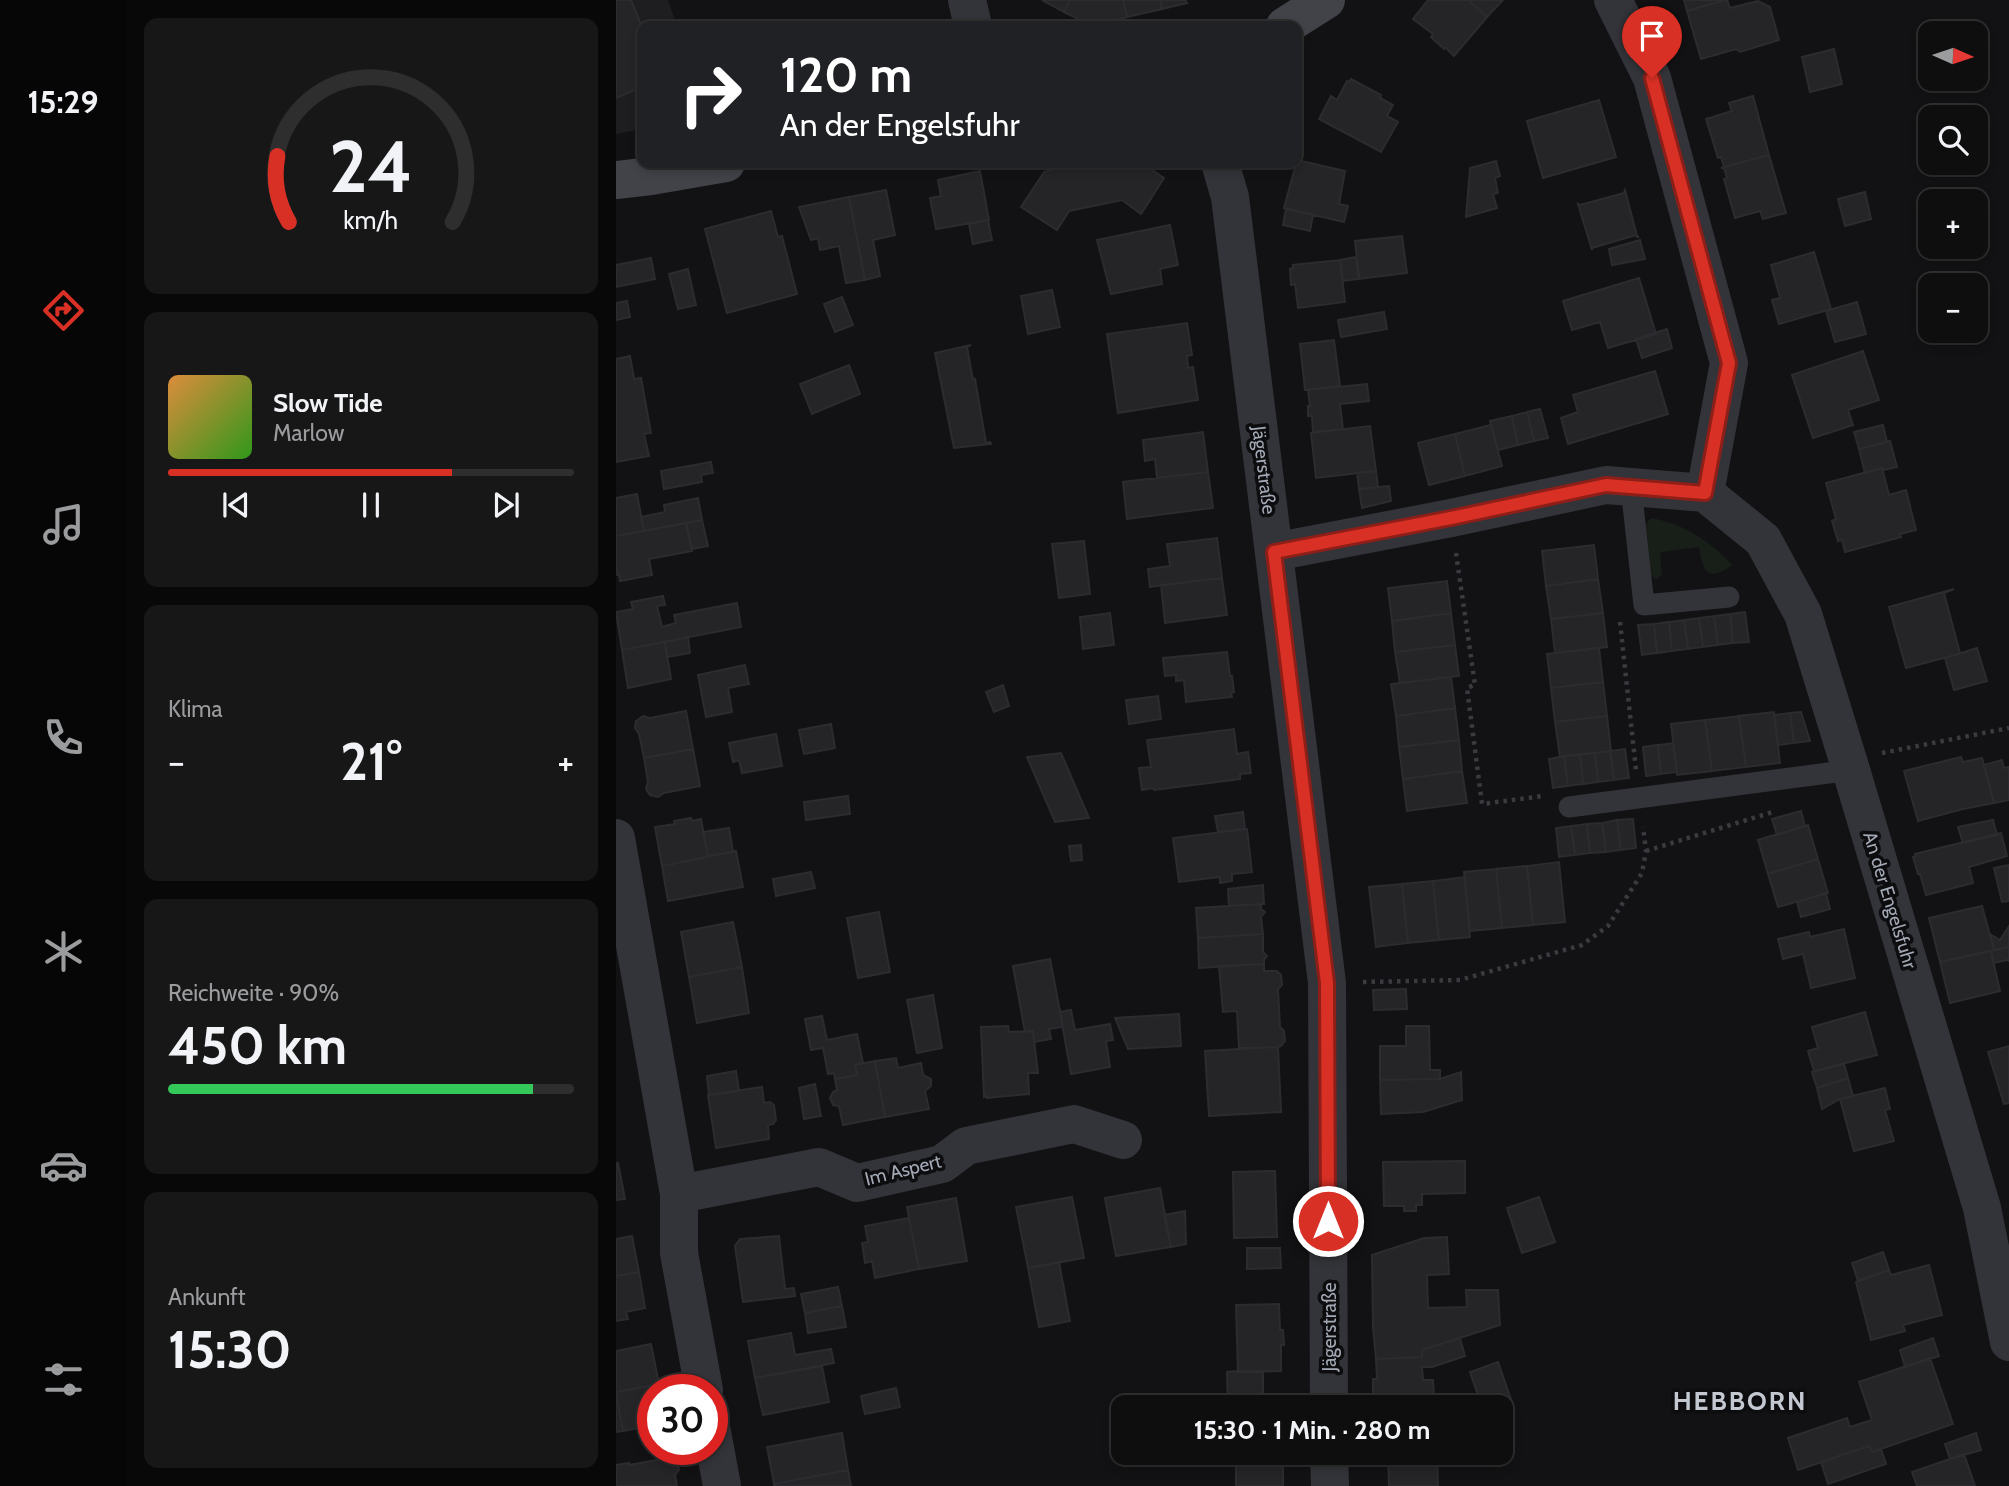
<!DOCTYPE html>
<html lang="de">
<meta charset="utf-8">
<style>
body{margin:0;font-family:Cabin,sans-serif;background:#171718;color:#f1f3f6;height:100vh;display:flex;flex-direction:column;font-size:26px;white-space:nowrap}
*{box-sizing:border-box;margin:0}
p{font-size:23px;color:#9b9c9e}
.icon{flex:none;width:38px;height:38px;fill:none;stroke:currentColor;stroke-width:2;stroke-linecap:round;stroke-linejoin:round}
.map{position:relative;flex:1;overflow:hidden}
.panel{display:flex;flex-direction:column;gap:18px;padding:18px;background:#080808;width:490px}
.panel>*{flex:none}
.hud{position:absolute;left:21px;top:21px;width:665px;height:147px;border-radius:14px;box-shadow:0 4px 10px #0003,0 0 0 2px #2e2e2f;background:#202124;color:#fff;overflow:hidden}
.needle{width:46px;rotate:93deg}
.controls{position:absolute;left:1302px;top:21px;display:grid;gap:14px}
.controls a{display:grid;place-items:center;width:70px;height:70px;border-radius:14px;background:#0e0e0f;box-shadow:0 4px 10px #0003,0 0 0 2px #2e2e2f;font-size:35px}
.speed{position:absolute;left:21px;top:1374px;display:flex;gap:14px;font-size:35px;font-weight:700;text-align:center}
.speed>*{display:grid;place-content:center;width:91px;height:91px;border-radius:50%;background:#0e0e0f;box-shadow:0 4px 10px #0003,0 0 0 2px #2e2e2f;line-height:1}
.speed .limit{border:10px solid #d22;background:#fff;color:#111}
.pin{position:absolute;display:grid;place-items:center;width:60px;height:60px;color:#fff;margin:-72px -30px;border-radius:50% 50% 50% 0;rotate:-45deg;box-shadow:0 0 7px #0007}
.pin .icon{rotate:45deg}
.me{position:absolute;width:77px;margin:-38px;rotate:0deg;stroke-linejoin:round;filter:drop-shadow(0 0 5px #0008)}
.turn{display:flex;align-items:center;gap:24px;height:147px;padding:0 28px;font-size:32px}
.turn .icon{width:91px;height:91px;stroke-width:2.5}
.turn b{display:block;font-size:49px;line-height:60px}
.big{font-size:52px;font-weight:700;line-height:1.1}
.panel .tile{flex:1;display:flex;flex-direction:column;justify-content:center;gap:10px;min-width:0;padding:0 24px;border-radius:14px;background:#171718}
.panel .dial{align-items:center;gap:0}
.dial svg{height:182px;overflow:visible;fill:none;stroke:#2e2e2f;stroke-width:7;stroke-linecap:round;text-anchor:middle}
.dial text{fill:#f1f3f6;stroke:none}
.song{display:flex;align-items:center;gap:21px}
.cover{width:84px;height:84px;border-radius:10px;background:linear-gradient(135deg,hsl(30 70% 55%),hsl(110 70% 35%))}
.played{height:7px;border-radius:4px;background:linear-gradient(90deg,#d93025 70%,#2e2e2f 70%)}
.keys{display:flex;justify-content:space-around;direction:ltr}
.heat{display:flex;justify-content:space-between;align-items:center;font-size:38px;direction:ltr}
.charge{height:10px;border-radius:5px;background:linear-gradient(90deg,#34c759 90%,#2e2e2f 0)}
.trip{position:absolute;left:495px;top:1395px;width:402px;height:70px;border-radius:14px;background:#0e0e0f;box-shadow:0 4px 10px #0003,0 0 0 2px #2e2e2f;font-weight:700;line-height:70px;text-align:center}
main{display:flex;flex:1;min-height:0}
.tabs{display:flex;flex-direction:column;width:126px;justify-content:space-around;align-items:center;background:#060606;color:#9b9c9e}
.tabs .icon{width:49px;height:49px}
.tabs .current{color:#d93025}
.tabs b{font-size:32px;color:#f1f3f6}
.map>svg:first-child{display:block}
.built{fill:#1e1e21}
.green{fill:#181f19}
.building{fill:#252528;stroke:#2c2c30;stroke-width:2}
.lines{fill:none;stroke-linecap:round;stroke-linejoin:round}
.path{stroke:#393b40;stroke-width:4.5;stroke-dasharray:3.5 5;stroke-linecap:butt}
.lane{stroke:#333439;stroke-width:21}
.street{stroke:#333439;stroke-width:38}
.secondary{stroke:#414349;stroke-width:38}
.route-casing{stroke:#8d1f18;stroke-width:18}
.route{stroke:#d93025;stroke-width:12}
.labels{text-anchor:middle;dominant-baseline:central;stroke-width:7;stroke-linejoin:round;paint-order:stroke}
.street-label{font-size:19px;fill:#a3a9b5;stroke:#0d0d0f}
.district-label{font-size:26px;font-weight:bold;letter-spacing:2px;fill:#c4c8d1;stroke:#0d0d0f}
</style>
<main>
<nav class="tabs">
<b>15:29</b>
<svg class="icon current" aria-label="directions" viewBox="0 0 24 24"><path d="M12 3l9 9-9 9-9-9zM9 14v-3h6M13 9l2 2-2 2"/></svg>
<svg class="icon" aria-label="music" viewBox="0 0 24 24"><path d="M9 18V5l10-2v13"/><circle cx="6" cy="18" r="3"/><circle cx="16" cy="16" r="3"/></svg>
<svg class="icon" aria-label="phone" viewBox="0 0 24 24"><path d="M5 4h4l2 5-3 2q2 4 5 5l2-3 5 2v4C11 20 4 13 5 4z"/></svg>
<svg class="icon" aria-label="climate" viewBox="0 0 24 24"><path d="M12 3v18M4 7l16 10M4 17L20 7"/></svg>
<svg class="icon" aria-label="car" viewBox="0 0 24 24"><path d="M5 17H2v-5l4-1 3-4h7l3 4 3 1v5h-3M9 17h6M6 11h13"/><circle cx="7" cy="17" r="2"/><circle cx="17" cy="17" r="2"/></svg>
<svg class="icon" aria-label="filters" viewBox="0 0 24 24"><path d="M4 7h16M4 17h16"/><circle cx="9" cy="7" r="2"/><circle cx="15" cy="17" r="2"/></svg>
</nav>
<section class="panel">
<div class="tile dial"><svg viewBox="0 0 100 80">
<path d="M14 69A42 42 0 1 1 86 69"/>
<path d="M14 69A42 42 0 0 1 9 40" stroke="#d93025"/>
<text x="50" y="56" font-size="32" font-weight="700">24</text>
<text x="50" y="72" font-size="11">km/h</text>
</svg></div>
<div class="tile">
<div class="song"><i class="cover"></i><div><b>Slow Tide</b><p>Marlow</p></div></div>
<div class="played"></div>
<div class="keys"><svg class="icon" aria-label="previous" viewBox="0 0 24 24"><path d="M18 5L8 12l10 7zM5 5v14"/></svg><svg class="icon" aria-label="pause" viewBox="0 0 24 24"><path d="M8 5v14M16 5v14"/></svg><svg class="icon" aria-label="next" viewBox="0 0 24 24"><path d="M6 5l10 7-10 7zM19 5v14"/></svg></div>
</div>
<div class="tile"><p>Klima</p>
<div class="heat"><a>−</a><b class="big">21°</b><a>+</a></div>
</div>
<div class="tile"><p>Reichweite · 90%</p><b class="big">450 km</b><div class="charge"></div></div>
<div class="tile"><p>Ankunft</p><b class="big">15:30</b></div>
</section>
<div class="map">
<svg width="1393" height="1486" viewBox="0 0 1393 1486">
<rect width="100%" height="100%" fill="#121214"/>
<path class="built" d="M0 0H52L61 26H26V129L0 134Z"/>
<path class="green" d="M1035 518C1068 524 1093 540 1116 565 1091 583 1087 571 1083 547L1044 552 1046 574 1040 580 1035 575 1030 524Z"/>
<path class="building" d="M0 0H15L26 27V87L0 98Z
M426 0H454L448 12Z
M454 0H507L511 17 477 26 448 12Z
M507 0H544L546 9 511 17Z
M544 0H569L571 3 546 9Z
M812 0H852L871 17 838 56 830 48 828 49 815 37 817 34 797 19Z
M852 0H887L871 17Z
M1068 0H1109L1071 11Z
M1109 0H1111L1114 8 1142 1 1154 7 1163 40 1124 52 1120 49 1085 59 1071 11Z
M1218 49 1226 84 1194 92 1186 57Z
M735 79 765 95 764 98 777 105 771 116 782 122 765 152 703 119 715 96 721 100 731 81 733 82Z
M1137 96 1153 155 1105 168 1108 167 1105 157 1102 158 1090 119 1116 111 1113 103Z
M983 100 1000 157 927 178 911 121Z
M1153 155 1170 213 1147 219 1144 211 1119 218 1108 179 1111 178 1108 168H1105Z
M681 160 729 171 723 204 732 206 728 222 668 208Z
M880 161 884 176 879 178 882 193 877 194 881 208 850 217 854 168Z
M463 163H526L548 178 525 214 506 200 453 211 441 230 405 207 428 172 444 167V169L463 165Z
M364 171 373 220 320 229 314 198 325 196 322 180Z
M270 190 279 235 257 240 264 276 249 280 233 197Z
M1009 190 1021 236 1023 237H1021L1020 235 976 248V250L962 204 964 205 1008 193Z
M1249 192 1255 219 1229 226 1222 199Z
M233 197 249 280 230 283 223 246 204 250 202 238 195 240 183 207Z
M670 209 697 215 694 231 667 225Z
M155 211 162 237 166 236 181 294 111 313 89 229Z
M372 220 376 240 357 244 353 224Z
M554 225 562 265 544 269 546 284 495 294 481 240Z
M786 236 791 273 743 279 739 241Z
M1024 240 1029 259 996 265 993 249Z
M1198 252 1215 309 1163 324 1156 300 1164 298 1155 265Z
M740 257 743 279 727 281 724 260Z
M35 258 39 279 0 287V265Z
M724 260 729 302 682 308 679 284 675 285 674 269 677 268V265Z
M72 269 80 305 62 309 53 274Z
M1023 278 1040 334 992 348 984 322 956 330 947 301Z
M436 290 444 327 412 334 405 296Z
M226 297 237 325 219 332 208 304Z
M11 301 14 317 0 320V303Z
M1241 302 1250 334 1219 342 1210 311Z
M768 312 771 329 725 337 722 320Z
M571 323 576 355 571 356 572 368 577 367 582 400 502 413 491 334Z
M1051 329 1056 348 1026 358 1020 339Z
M718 340 724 386 689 390 684 344Z
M355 345 351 347 357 380 359 379 370 443 374 442 375 444 338 448 319 353Z
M1247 351 1263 400 1232 410 1237 425 1197 438 1176 375Z
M14 356 18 379 25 378 35 433 28 434 33 456 0 462V359Z
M233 365 244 394 196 414 184 384Z
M1039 371 1052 414 952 444 945 418 962 412 957 395Z
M751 384 753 401 724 404 727 429 697 432 696 416H692V406H694L692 390Z
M924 409 932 438 918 441 911 412Z
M911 412 918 441 902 445 896 416Z
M896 416 902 445 882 450 874 421Z
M875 425 886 466 849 476 839 434Z
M1267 425 1271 442 1243 449 1238 432Z
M754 426 760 471 700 478 695 433Z
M587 432 592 472 541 478 539 459 529 461 527 440Z
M839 434 849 476 813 485 802 443Z
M1274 441 1281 467 1267 470 1266 468 1249 473 1243 449Z
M95 462 97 473 85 475 86 482 48 489 45 471Z
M1266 468 1273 495 1290 490 1300 530 1284 534 1285 537 1229 552 1226 540 1222 541 1216 521 1220 519 1210 483Z
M760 471 762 487 743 489 741 473Z
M592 472 597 508 511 519 507 482Z
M773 486 775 501 746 508 743 489Z
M21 494 28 531 0 536V498Z
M82 498 86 520 28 531 25 517 49 512 48 505Z
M86 520 92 546 76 549 70 523Z
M70 523 76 551 33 559 36 575 4 581 3 574 0 575V536Z
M601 538 606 578 534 587 532 569 554 566 551 544Z
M468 541 474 594 443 598 436 544Z
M978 545 982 579 930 586 926 551Z
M606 578 611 615 549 623 545 585Z
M982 579 987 613 935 619 930 586Z
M831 581 835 613 776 621 772 588Z
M1338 589 1328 593 1344 653 1354 651 1290 668 1273 607Z
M47 596 49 605 41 606 46 627 60 623 58 615 121 603 125 627 6 650 0 612 17 609 15 602Z
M1129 612 1133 642 1117 643 1114 614Z
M494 613 498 645 467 649 464 617Z
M835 613 839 645 779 652 776 621Z
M987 613 991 647 939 653 935 619Z
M1114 614 1117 643 1102 645 1098 616Z
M1098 616 1102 645 1087 647 1083 618Z
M1083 618 1087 647 1072 649 1068 620Z
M1068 620 1072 649 1056 651 1053 622Z
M1053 622 1056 651 1041 653 1038 624Z
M1038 624 1041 653 1026 655 1022 625Z
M72 637 74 653 51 657 49 642Z
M49 642 55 679 12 688 6 650Z
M839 645 843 676 784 683 779 652Z
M983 648 987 682 935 688 931 654Z
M1361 648 1371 681 1338 690 1329 658Z
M611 652 614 676H616L618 692 615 693 616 697 570 702 568 680 560 681V675L549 676 547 658Z
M129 665 133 684 112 688 116 712 90 717 82 675Z
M835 677 839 708 780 716 775 684Z
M987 682 991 716 939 722 935 688Z
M387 685 393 706 378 712 370 692Z
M542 696 545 719 513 724 510 700Z
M839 708 843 740 783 747 780 716Z
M70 711 77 749 28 758 23 734 19 728 20 721 27 716 34 718Z
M1158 712 1164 763 1130 767 1123 716Z
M1185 712 1194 741 1178 743 1174 713Z
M1174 713 1178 743 1162 745 1158 715Z
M991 716 995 751 944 757 939 722Z
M1123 716 1130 767 1096 771 1089 720Z
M1089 720 1096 771 1061 775 1055 724Z
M215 724 219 748 188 754 183 730Z
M618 729 621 754 632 752 635 773 624 774V779L538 790 537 788 526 790 523 768 535 767 531 740Z
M160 734 166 766 126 773 123 760 117 762 113 743Z
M843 740 846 771 787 779 783 747Z
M1057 743 1061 772 1045 774 1042 745Z
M1042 745 1045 774 1030 776 1027 747Z
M77 749 84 786 48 793 42 797 34 795 30 789 32 782 28 758Z
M1009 749 1013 778 998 780 994 751Z
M994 751 998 780 982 782 979 753Z
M445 753 473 818 439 822 411 757Z
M979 753 982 782 967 784 964 754Z
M964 754 967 784 952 786 948 756Z
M948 756 952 786 937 788 933 759Z
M1345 757 1347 762 1366 758 1378 803 1347 809 1302 821 1288 771Z
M1386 760 1388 768 1393 767V800L1378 803 1368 765Z
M846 771 851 803 791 811 787 779Z
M232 796 234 814 190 820 188 802Z
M1185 811 1189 826 1161 835 1156 819Z
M627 812 629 829 602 832 599 816Z
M75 818 76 821 85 819 92 857 46 866 39 827 59 824 58 821Z
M1017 819 1020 848 1005 850 1001 820Z
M1001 820 1005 850 990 852 986 823Z
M1377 820 1381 835 1347 843 1342 827Z
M986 823 990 852 974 853 971 824Z
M971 824 974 853 959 855 955 826Z
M1192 825 1202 859 1152 874 1142 840Z
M955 826 959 855 943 857 940 828Z
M113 828 117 852 92 856 87 832Z
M631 829 636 872 616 874V881L604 883V877L563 882 557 838Z
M1385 833 1391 856 1353 867 1357 883 1310 895 1304 874H1302L1297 857 1300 856 1299 854Z
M465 845 466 860 455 861 453 846Z
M120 851 127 887 52 901 46 866Z
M1202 859 1212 893 1162 907 1152 874Z
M943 862 949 922 917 925 911 866Z
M1393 865V901L1386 902 1378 868Z
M911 866 917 925 886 928 880 869Z
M880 869 886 928 854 931 848 872Z
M195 872 199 888 160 896 157 879Z
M849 877 854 937 823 940 817 881Z
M817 881 823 940 792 943 786 884Z
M786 884 792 943 760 947 753 887Z
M647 885 648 904 613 906 612 889Z
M1210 893 1214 909 1185 917 1181 902Z
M645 904V909L649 912 645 917 647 934 582 938 580 908Z
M1366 906 1378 950 1324 962 1313 918Z
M263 912 274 972 242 978 231 918Z
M117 922 126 967 73 977 65 932Z
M1393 926V947L1378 950 1374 934 1384 940Z
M1228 929 1239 978 1195 988 1187 954 1167 959 1162 939 1193 932 1194 937Z
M647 934V952L651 956 648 960V964L583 968 582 938Z
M1393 947V961L1391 960 1377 963 1375 951Z
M1375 951 1384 991 1334 1003 1324 962Z
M434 959 447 1027 433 1029 435 1039 418 1042 417 1031 409 1032 397 966Z
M648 964V971H661L665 975 666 985 662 989 664 1027 668 1031 669 1041 665 1046 662 1047 623 1048 621 1011 607 1012 603 966Z
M126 967 133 1013 81 1023 73 977Z
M790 989 791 1009 758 1010 757 990Z
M317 995 326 1048 301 1053 291 1000Z
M455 1010 459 1030 494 1024 497 1040 490 1041 494 1067 455 1074 444 1012Z
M1249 1012 1261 1055 1198 1071 1192 1051 1202 1048 1196 1027Z
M563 1014 565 1046 512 1049 499 1018Z
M206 1016 211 1040 241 1034 247 1063 239 1065 241 1075 219 1079 218 1073 212 1074 207 1048 195 1050 189 1019Z
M392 1026 393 1032 417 1031 422 1073H412L413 1094 371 1098V1096L368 1097 365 1027Z
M790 1026H813L814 1070H824V1079L764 1080V1046H790Z
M1393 1046V1103L1388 1104 1372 1052Z
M662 1047 665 1112 593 1116 589 1051Z
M280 1058 282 1068 305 1063 307 1075 315 1079V1086L309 1091 313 1109 269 1117 259 1061Z
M259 1061 269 1117 227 1125 223 1106 217 1105 214 1098 217 1092 221 1090 219 1079 241 1075 239 1065Z
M1228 1064 1232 1078 1201 1088 1196 1072Z
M120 1071 123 1091 93 1095 91 1076Z
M845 1072 846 1100 807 1112 765 1114 764 1080 824 1079Z
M1232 1078 1237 1096 1224 1099 1206 1109 1201 1088Z
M199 1084 205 1116 188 1119 183 1088Z
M146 1087 148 1103 154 1102 158 1105 160 1120 157 1124 152 1125 153 1139 100 1148 92 1095Z
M1269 1088 1274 1109 1269 1110 1278 1141 1238 1151 1224 1099Z
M849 1161V1193L806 1194V1205H800V1211H788V1206H768L767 1162Z
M0 1163H2L9 1199 0 1200Z
M659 1171 661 1237 618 1238 617 1172Z
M544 1188 555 1247 500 1256 489 1198Z
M456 1197 468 1258 412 1268 400 1207Z
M923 1197 939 1242 906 1253 891 1208Z
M340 1198 351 1261 303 1269 291 1207Z
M569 1211 570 1244 555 1247 548 1215Z
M293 1218 303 1269 259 1278 256 1261 249 1263 246 1243 252 1242 249 1226Z
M16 1236 23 1272 0 1276V1239Z
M163 1236 169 1289 178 1288 179 1296 127 1302 119 1246 124 1239Z
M831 1237 833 1274 811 1275 812 1308 851 1307 850 1290H882L884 1325 806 1350V1357L760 1359 757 1327 756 1255 808 1238Z
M631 1248H664L665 1268 631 1269Z
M1267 1252 1273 1270 1242 1281 1236 1263Z
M443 1262 454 1321 423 1327 412 1268Z
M1313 1265 1326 1315 1287 1325 1289 1331 1255 1340 1240 1282 1273 1270 1275 1275Z
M23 1272 29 1308 10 1312 12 1319 0 1321V1276Z
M222 1287 226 1306 189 1313 185 1294Z
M663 1304 664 1330H667L668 1345H665V1371L622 1372 620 1305Z
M226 1306 230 1327 192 1333 189 1313Z
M175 1333 179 1355 215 1349 218 1363 139 1378 132 1341Z
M844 1338 849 1356 816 1367H806L807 1380H817L818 1396 757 1398V1379H761L760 1359 806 1357V1350Z
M1317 1338 1323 1356 1289 1367 1284 1350Z
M35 1344 43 1384 0 1392V1351Z
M1314 1358 1337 1424 1256 1452 1253 1446 1182 1470 1172 1438 1231 1418 1234 1427 1256 1420 1243 1382Z
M882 1362 897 1405 886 1409V1407H866L854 1372Z
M206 1366 213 1402 147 1415 139 1378Z
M622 1371 647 1372V1406H612L611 1372Z
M43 1384 44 1390H37V1425L7 1431 0 1392Z
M280 1388 284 1407 249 1414 245 1396Z
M0 1392 7 1431 0 1432Z
M806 1397V1407H764V1398Z
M226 1433 232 1470 158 1484 151 1447Z
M1360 1433 1365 1450 1334 1459 1329 1444Z
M1253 1446 1256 1452 1265 1449 1270 1464 1212 1484 1205 1462Z
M620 1452H667V1486H620Z
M812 1452H850V1455L822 1456 821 1454H812Z
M821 1454 822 1486H773L772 1455Z
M1348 1454 1359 1486H1301L1296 1472Z
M56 1457 61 1460 63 1470 59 1475 61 1486H0V1465L13 1463V1465Z
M232 1470 235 1486H158V1484Z"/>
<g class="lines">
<path class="path" d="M840 553 859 685 851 688 866 804 927 796
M1004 622 1020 770
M1266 753 1393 728
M1030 851 1160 811
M747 982 844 980 966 945 992 926 1026 873 1030 851 1027 827"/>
<path class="lane" d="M1015 487 1028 605 1113 597
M953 807 1235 770"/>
<path class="street" d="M351 0 357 26
M997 0 1036 78 1113 363 1089 493 1147 540 1187 614 1235 770 1366 1208 1393 1342
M604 163 614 197 711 983 713 1407
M658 552 835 518 990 485 1089 493
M0 838 63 1194V1253L88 1390
M63 1194 203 1167 241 1183 326 1164 350 1146 458 1124 507 1140
M96 1432 106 1486
M713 1452 714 1486"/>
<path class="secondary" d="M669 26 710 0
M0 180 35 176 110 163"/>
</g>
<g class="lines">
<g class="route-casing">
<path id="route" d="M712 1221 711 983 658 552 835 518 990 485 1089 493 1113 363 1036 78"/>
</g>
<use href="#route" class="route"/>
</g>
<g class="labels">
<g class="street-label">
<text transform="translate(648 470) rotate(83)">Jägerstraße</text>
<text transform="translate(1274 900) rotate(73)">An der Engelsfuhr</text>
<text transform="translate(287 1170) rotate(-14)">Im Aspert</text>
<text transform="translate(713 1327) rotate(-90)">Jägerstraße</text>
</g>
<g class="district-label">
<text x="1124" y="1401">HEBBORN</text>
</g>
</g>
</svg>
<div class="controls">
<a><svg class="needle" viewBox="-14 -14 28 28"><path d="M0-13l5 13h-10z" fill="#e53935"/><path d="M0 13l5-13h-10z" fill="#9b9c9e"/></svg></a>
<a><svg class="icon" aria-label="search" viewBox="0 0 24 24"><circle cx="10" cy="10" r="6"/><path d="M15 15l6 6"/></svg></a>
<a>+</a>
<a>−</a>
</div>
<div class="speed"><div class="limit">30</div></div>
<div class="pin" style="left:1036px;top:78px;background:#d93025"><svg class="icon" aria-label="arrive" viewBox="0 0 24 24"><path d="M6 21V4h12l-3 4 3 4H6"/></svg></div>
<svg class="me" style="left:712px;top:1221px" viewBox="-20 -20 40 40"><circle r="17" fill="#d93025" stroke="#fff" stroke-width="3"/><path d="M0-11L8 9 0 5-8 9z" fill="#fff"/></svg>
<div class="trip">15:30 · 1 Min. · 280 m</div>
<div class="hud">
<div class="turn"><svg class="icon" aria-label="right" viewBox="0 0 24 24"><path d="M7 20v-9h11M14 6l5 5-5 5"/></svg><div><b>120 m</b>An der Engelsfuhr</div></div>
</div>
</div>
</main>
